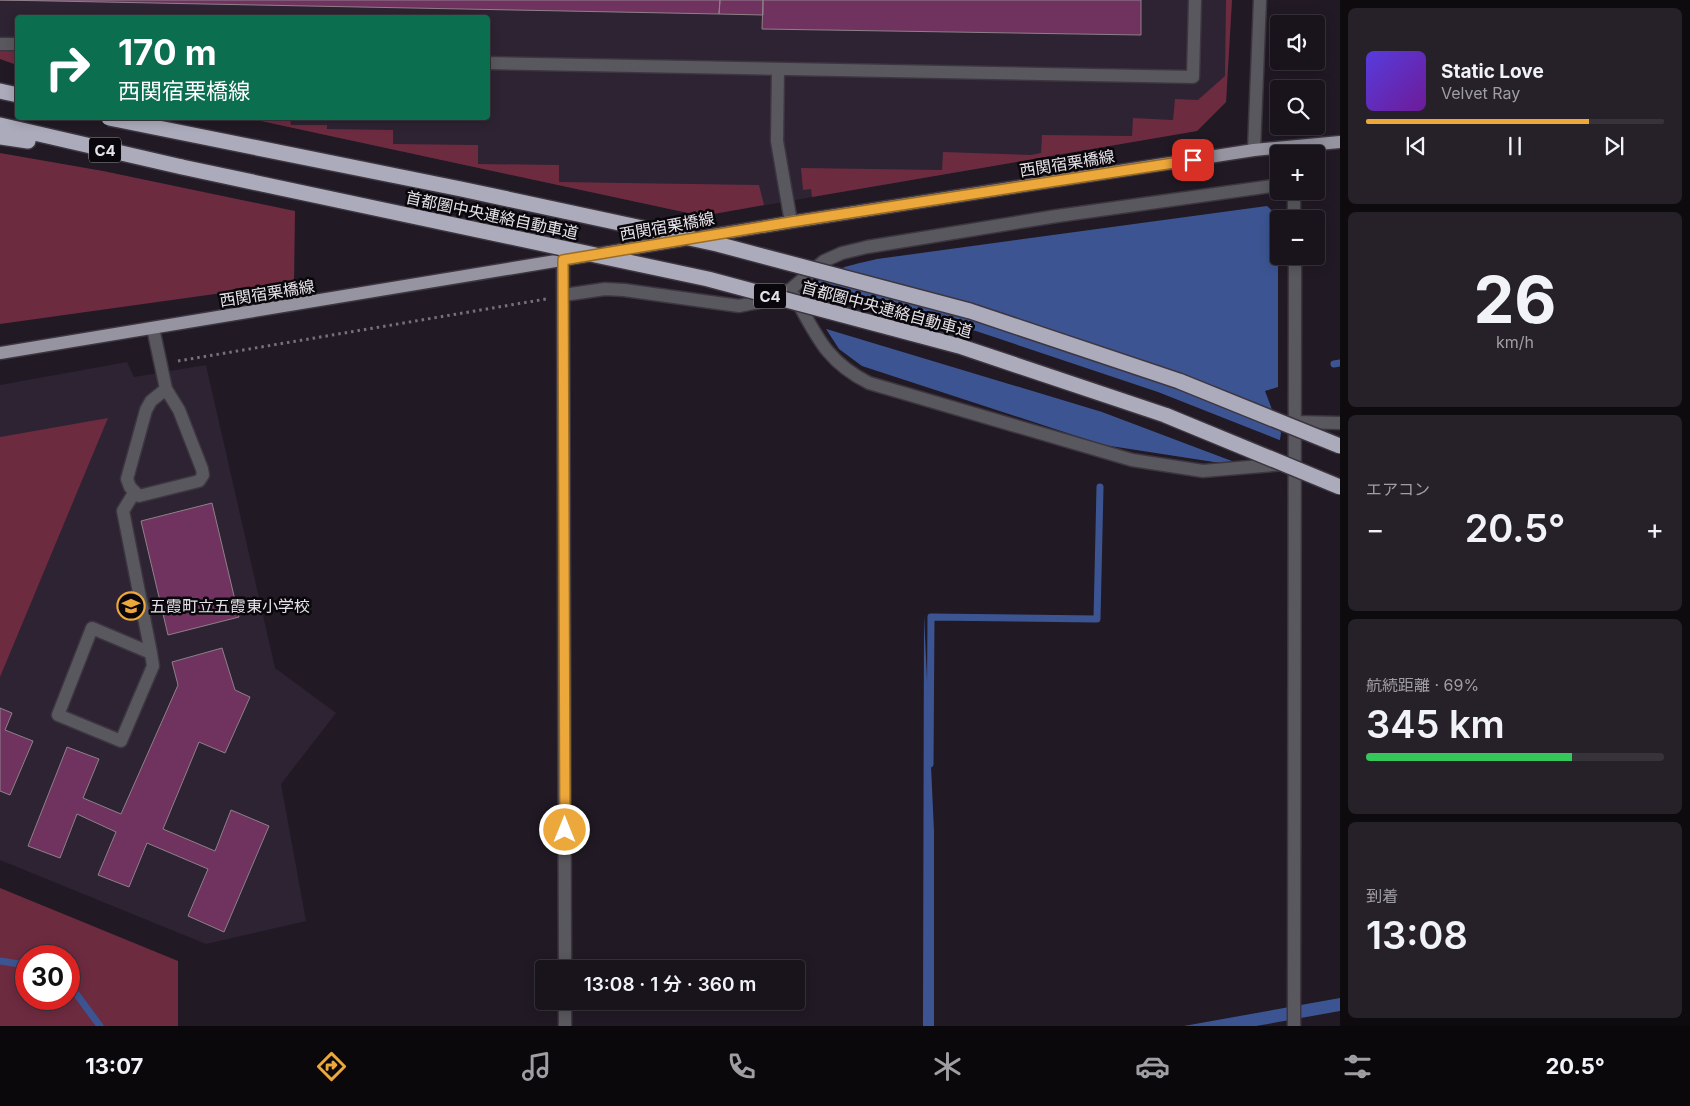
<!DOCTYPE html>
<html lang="ja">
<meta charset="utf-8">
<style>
body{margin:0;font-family:Inter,"Noto Sans JP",sans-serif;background:#262129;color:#f1f3f6;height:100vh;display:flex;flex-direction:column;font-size:19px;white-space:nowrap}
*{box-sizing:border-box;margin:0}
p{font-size:16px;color:#9f9ea3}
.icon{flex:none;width:28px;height:28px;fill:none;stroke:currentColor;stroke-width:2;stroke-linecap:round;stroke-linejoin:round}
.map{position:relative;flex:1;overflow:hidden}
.side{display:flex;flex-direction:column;gap:8px;padding:8px;background:#0e0b0f;width:350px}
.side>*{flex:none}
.top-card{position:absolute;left:15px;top:15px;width:475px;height:105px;border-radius:5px;box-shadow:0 2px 12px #0003,0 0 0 1px #37333b;background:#0b6e4f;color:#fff;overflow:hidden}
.fabs{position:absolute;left:1270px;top:15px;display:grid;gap:10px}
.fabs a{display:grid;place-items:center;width:55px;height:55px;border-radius:5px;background:#19141c;box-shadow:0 2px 12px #0003,0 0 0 1px #37333b;font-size:25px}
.speed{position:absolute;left:15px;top:945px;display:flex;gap:10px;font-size:25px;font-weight:700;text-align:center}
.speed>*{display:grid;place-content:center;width:65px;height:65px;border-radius:50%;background:#19141c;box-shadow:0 2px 12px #0003,0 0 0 1px #37333b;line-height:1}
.speed .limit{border:8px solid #d22;background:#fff;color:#111}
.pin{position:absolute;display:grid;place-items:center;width:42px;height:42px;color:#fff;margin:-21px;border-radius:10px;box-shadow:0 2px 8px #0006}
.me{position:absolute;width:55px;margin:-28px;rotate:0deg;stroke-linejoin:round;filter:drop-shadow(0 0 4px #0008)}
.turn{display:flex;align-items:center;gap:18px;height:105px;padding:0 20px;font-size:22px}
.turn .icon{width:65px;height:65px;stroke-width:2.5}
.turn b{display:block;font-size:35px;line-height:42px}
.big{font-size:38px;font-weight:600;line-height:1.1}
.side .widget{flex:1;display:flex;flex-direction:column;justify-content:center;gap:8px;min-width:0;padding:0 18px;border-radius:8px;background:#262129}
.side .dial{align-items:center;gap:0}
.dial b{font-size:65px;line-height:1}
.song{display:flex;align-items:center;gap:15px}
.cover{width:60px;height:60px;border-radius:8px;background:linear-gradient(135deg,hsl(250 70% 55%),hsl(280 70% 35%))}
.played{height:5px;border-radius:2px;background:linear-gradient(90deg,#eda83b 75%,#37333b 75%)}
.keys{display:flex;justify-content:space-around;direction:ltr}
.heat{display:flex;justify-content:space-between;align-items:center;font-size:28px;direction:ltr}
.charge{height:8px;border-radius:4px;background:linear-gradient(90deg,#34c759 69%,#37333b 0)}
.trip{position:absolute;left:535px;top:960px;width:270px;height:50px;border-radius:5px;background:#19141c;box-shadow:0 2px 12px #0003,0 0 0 1px #37333b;font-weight:600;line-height:50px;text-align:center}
.tab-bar{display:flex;height:80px;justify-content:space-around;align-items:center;background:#0a080b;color:#9f9ea3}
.tab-bar .icon{width:35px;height:35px}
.tab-bar .selected{color:#eda83b}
.tab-bar b{font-size:22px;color:#f1f3f6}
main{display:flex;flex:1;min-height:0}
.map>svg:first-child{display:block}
.built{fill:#2d2332}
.green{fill:#6d2b40;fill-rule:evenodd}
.water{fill:#3c5592}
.pier{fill:#211a25}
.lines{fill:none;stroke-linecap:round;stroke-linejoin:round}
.stream{stroke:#3c5592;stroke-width:7}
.building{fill:#703360;stroke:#8e8089}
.minor-casing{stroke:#3d3640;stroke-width:15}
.major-casing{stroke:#3d3640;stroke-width:15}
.highway-casing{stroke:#3d3640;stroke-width:18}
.path{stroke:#767079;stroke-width:3;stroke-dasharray:2.5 4;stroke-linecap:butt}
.minor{stroke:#59585e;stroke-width:12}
.major{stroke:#9594a0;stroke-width:12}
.highway{stroke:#acabbb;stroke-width:15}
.highway-bridge-casing{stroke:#3d3640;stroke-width:18;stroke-linecap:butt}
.highway-bridge{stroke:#acabbb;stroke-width:15}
.route-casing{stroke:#9a6d26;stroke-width:12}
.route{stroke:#eda83b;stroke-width:9}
.labels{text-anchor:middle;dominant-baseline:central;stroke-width:5;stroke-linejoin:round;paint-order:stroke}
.shield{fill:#09070b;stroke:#a4a0a6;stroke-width:1}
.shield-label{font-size:15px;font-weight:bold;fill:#e6e2e9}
.street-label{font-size:16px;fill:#e6e2e9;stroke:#09070b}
.poi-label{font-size:16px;fill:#e6e2e9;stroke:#09070b;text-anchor:start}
</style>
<main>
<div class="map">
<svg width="1340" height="1026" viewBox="0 0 1340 1026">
<rect width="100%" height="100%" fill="#211a25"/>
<path class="built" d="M0 0H1232L1226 102 1197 131 702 216 247 118H488V18H18L17 65 0 59Z
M127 362 134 377 206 365 275 668 336 713 281 784 306 921 206 944 0 860V385Z"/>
<path class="green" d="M1226 0H1232L1226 102 1197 131 812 197 811 189 803 190 801 168 942 170 943 152 1031 155 1041 153 1042 135 1132 136 1133 118 1173 120 1175 99 1198 100 1225 76Z
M0 51H17V65L0 59Z
M247 118H290L291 125H327V129L393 130V144L478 145V164L559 165V182L759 185 764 205 702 216Z
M0 153 103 171 295 211 294 283 0 324Z
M108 418 0 677V437Z
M0 888 178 961V1026H0ZM26 956H69V999H26Z"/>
<path class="water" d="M1267 206 1278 216V387L1265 391 1281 433 1276 464 1214 462 1104 445 862 366 839 349 808 301C809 298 810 292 811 289 824 269 856 264 877 259Z
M924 615 934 831V1026H923Z
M1340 998V1011L1256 1026H1184Z"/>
<path class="pier" d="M810 287 976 331 1158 392 1282 441 1278 465 1245 466 1102 412 823 328 806 302Z"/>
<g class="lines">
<path class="stream" d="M1334 364 1340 363
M930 764 931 617 1097 619 1100 487
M0 961 26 965
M69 984 100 1026"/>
</g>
<path class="building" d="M0 0H720L719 14Z
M720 0H763V15L719 14Z
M763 0H1141V35L762 29Z
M212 503 239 617 168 635 141 521Z
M222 648 235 690 250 697 225 753 199 742 163 829 215 851 231 810 269 826 224 932 188 916 208 869 147 843 129 887 98 875 116 832 77 814 60 858 28 846 67 747 99 759 83 798 121 814 178 685 172 662Z
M0 708 12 713 5 730 33 741 10 795 0 791Z"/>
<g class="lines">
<g class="minor-casing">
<path id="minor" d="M0 44H18
M488 63 1193 77 1195 0
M778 69 777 141 791 222
M1254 150 1260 0
M1294 191V219
M563 260 565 969
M564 295 605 289 624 290 739 306 769 300 791 289 824 261 842 253 867 247 1057 216 1279 185
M795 297C817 337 827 362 869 383L1132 460 1203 471 1285 464
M153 328 166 389 179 410 202 469 203 475 199 481 139 496 130 487 127 479 146 410 151 401 166 389
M1295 422 1340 423
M134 493 123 511 151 653 153 666 121 741 58 715 92 628 151 653
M565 1001V1026
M1294 1026 1295 256"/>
</g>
<g class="major-casing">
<path id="major" d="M0 353 791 222 1254 150 1340 142"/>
</g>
<g class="highway-casing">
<path id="highway" d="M0 91 18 95
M0 125 182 167
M0 137 28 141"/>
</g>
<path class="path" d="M178 361 546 299"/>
<use href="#minor" class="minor"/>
<use href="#major" class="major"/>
<use href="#highway" class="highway"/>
<g class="highway-bridge-casing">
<path id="highway-bridge" d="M109 118 461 189 717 244 970 311 1179 381 1340 446
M182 167 708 279 959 346 1165 415 1340 487"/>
</g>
<use href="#highway-bridge" class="highway-bridge"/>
</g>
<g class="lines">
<g class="route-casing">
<path id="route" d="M565 830 563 260 791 222 1193 160"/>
</g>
<use href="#route" class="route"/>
</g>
<defs>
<g id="school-ring" transform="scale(1.4375)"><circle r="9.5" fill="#09070b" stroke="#eda83b" stroke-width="1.5"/><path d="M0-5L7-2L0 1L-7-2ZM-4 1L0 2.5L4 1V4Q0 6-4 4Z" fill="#eda83b"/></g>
</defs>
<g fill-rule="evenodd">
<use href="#school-ring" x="131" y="606"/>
</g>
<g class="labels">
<g class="shield">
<rect x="89" y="137.5" width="32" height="25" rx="4"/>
<rect x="754" y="283.5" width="32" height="25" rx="4"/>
</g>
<g class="shield-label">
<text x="105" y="150">C4</text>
<text x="770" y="296">C4</text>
</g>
<g class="street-label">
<text transform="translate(1067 163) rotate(-9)">西関宿栗橋線</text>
<text transform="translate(492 215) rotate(12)">首都圏中央連絡自動車道</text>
<text transform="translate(667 226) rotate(-10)">西関宿栗橋線</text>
<text transform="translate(267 293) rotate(-9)">西関宿栗橋線</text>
<text transform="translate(887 309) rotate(15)">首都圏中央連絡自動車道</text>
</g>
<g class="poi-label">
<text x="150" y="606">五霞町立五霞東小学校</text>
</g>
</g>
</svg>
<div class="fabs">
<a><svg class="icon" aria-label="sound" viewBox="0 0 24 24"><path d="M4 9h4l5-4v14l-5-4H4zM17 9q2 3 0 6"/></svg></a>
<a><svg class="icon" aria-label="search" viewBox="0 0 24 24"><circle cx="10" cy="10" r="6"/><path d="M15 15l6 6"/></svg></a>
<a>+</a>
<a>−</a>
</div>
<div class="speed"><div class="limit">30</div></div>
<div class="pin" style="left:1193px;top:160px;background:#d93025"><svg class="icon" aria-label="arrive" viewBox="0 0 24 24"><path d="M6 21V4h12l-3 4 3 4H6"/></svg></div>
<svg class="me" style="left:565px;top:830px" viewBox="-20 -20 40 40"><circle r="17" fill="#eda83b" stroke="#fff" stroke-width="3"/><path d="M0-11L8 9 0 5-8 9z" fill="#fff"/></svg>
<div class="trip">13:08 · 1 分 · 360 m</div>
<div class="top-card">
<div class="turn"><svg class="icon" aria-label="right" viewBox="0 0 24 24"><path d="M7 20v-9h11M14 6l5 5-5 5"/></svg><div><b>170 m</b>西関宿栗橋線</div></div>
</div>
</div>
<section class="side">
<div class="widget">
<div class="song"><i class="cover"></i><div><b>Static Love</b><p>Velvet Ray</p></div></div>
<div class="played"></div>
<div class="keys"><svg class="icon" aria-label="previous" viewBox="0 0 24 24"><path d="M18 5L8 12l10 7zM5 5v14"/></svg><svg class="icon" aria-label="pause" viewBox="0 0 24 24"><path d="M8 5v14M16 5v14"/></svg><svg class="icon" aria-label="next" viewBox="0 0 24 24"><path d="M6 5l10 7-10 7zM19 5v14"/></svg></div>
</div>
<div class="widget dial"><b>26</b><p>km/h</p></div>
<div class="widget"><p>エアコン</p>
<div class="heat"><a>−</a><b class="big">20.5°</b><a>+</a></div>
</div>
<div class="widget"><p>航続距離 · 69%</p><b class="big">345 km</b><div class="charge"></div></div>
<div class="widget"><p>到着</p><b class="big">13:08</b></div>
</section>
</main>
<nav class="tab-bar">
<b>13:07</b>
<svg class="icon selected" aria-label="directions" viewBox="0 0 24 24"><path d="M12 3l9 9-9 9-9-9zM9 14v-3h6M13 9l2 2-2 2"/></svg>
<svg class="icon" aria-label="music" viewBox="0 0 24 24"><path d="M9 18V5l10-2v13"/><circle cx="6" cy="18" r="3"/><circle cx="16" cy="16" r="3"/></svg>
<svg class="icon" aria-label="phone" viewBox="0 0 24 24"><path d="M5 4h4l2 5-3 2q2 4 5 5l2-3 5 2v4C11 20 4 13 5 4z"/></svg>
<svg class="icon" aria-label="climate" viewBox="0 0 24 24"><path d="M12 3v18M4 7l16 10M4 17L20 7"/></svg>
<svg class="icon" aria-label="car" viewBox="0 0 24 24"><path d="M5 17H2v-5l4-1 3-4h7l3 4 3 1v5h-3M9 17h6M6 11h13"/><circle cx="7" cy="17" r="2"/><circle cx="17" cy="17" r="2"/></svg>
<svg class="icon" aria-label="filters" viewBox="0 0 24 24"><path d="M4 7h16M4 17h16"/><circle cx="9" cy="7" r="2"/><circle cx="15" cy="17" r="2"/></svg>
<b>20.5°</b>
</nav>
